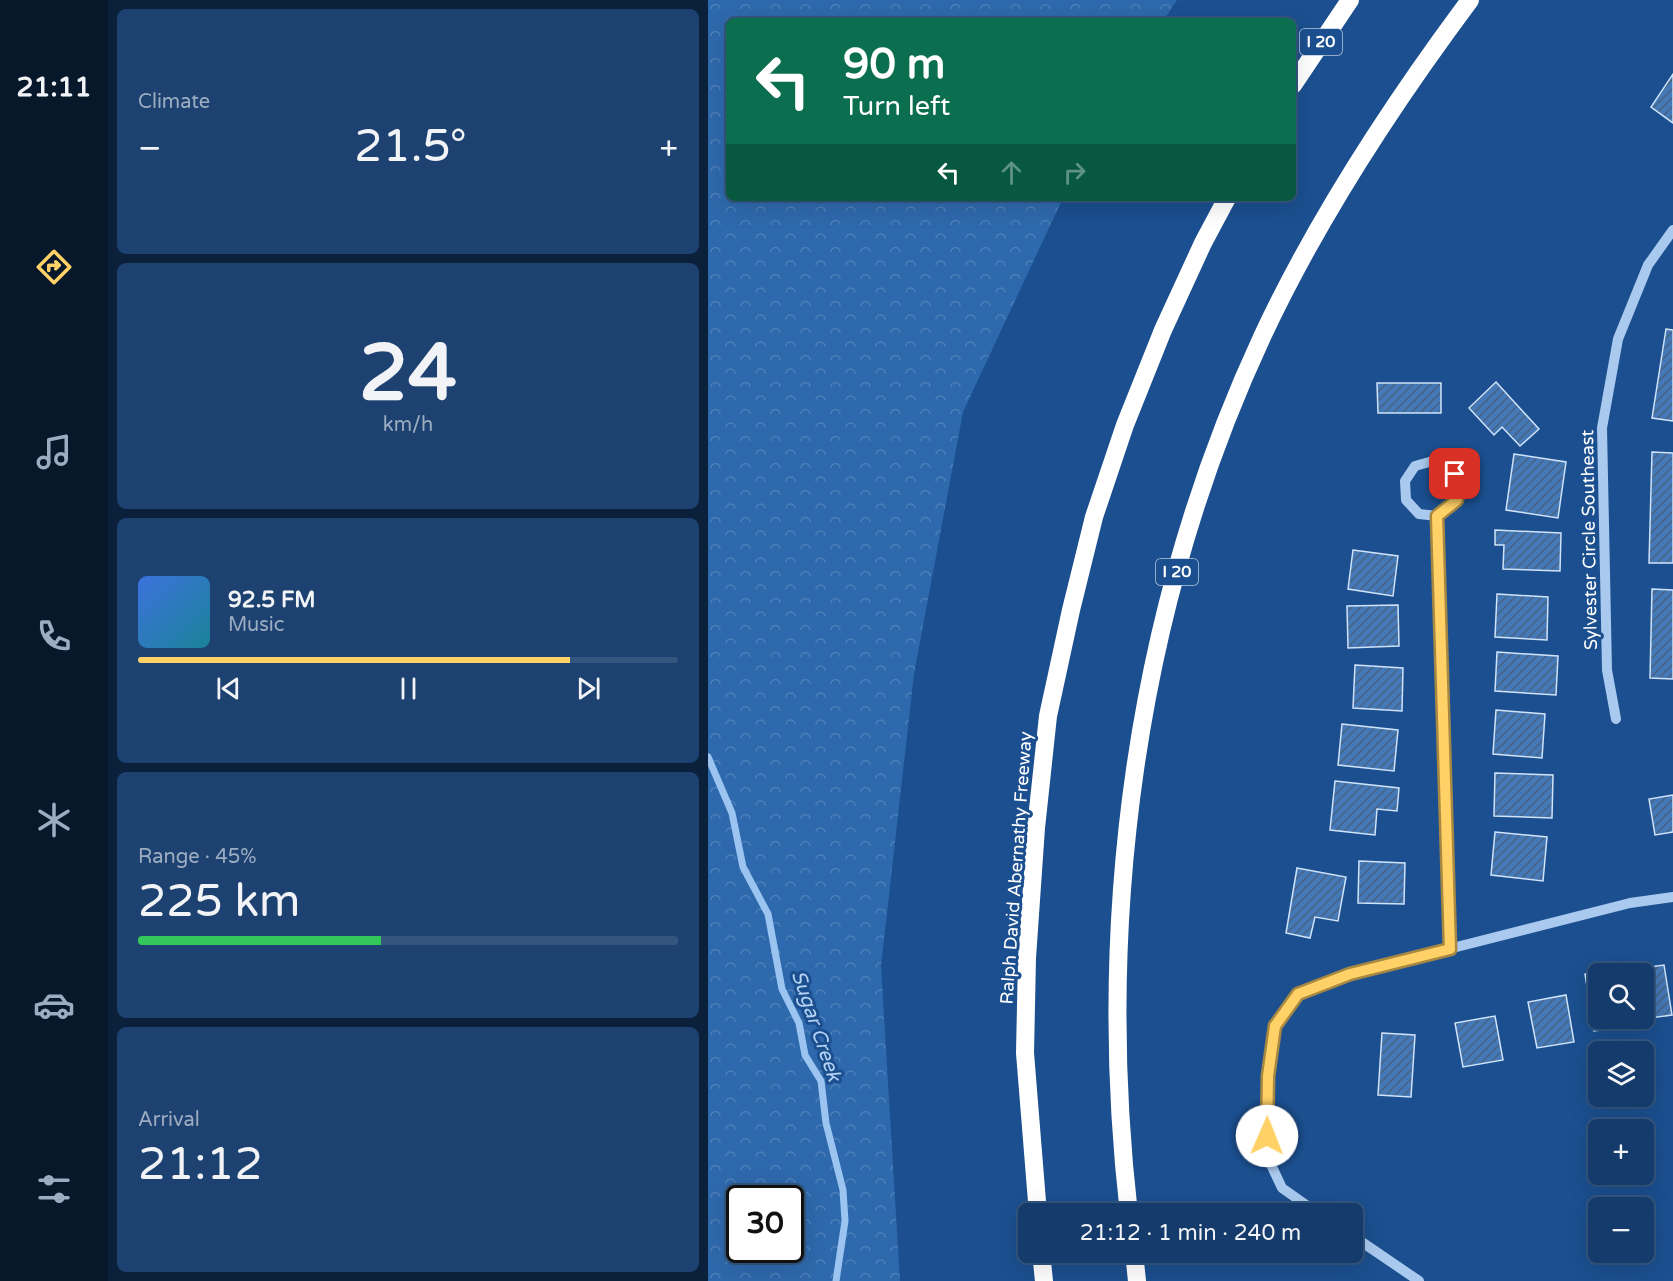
<!DOCTYPE html>
<meta charset="utf-8">
<style>
body{margin:0;font-family:"Varela Round",sans-serif;background:#1d4271;color:#f1f3f6;height:100vh;display:flex;flex-direction:column;font-size:22px;white-space:nowrap}
*{box-sizing:border-box;margin:0}
p{font-size:20px;color:#9dadc1}
.icon{flex:none;width:33px;height:33px;fill:none;stroke:currentColor;stroke-width:2;stroke-linecap:round;stroke-linejoin:round}
.map{position:relative;flex:1;overflow:hidden}
.sheet{display:flex;flex-direction:column;gap:9px;padding:9px;background:#0b203b;width:600px}
.sheet>*{flex:none}
.guide{position:absolute;left:18px;top:18px;width:570px;height:183px;border-radius:9px;box-shadow:0 6px 24px #0002,0 0 0 2px #33557e;background:#0b6e4f;color:#fff;overflow:hidden}
.fabs{position:absolute;left:880px;top:963px;display:grid;gap:12px}
.fabs a{display:grid;place-items:center;width:66px;height:66px;border-radius:9px;background:#143b6b;box-shadow:0 6px 24px #0002,0 0 0 2px #33557e;font-size:30px}
.speed{position:absolute;left:18px;top:1185px;display:flex;gap:12px;font-size:30px;font-weight:700;text-align:center}
.speed>*{display:grid;place-content:center;width:78px;height:78px;border-radius:50%;background:#143b6b;box-shadow:0 6px 24px #0002,0 0 0 2px #33557e;line-height:1}
.speed .limit{border:3px solid #111;border-radius:9px;background:#fff;color:#111}
.pin{position:absolute;display:grid;place-items:center;width:51px;height:51px;color:#fff;margin:-26px;border-radius:12px;box-shadow:0 3px 9px #0006}
.me{position:absolute;width:66px;margin:-33px;rotate:1deg;stroke-linejoin:round;filter:drop-shadow(0 0 4px #0008)}
.turn{display:flex;align-items:center;gap:21px;height:126px;padding:0 18px;font-size:27px}
.turn .icon{width:78px;height:78px;stroke-width:2.5}
.turn b{display:block;font-size:42px;line-height:51px}
.lanes{display:flex;align-items:center;height:57px;padding:0 18px;background:#0003;justify-content:center;gap:30px;direction:ltr}
.lanes .off{opacity:.35}
.big{font-size:45px;font-weight:600;line-height:1.1}
.sheet .widget{flex:1;display:flex;flex-direction:column;justify-content:center;gap:9px;min-width:0;padding:0 21px;border-radius:9px;background:#1d4271}
.sheet .dial{align-items:center;gap:0}
.dial b{font-size:78px;line-height:1}
.song{display:flex;align-items:center;gap:18px}
.cover{width:72px;height:72px;border-radius:9px;background:linear-gradient(135deg,hsl(220 70% 55%),hsl(190 70% 35%))}
.played{height:6px;border-radius:3px;background:linear-gradient(90deg,#ffd166 80%,#33557e 80%)}
.keys{display:flex;justify-content:space-around;direction:ltr}
.heat{display:flex;justify-content:space-between;align-items:center;font-size:33px;direction:ltr}
.charge{height:9px;border-radius:4px;background:linear-gradient(90deg,#34c759 45%,#33557e 0)}
.trip{position:absolute;left:310px;top:1203px;width:345px;height:60px;border-radius:9px;background:#143b6b;box-shadow:0 6px 24px #0002,0 0 0 2px #33557e;font-weight:600;line-height:60px;text-align:center}
main{display:flex;flex:1;min-height:0}
.tabs{display:flex;flex-direction:column;width:108px;justify-content:space-around;align-items:center;background:#08182b;color:#9dadc1}
.tabs .icon{width:42px;height:42px}
.tabs .selected{color:#ffd166}
.tabs b{font-size:27px;color:#f1f3f6}
.map>svg:first-child{display:block}
.forest{fill:url(#forest-crowns);fill-rule:evenodd}
.lines{fill:none;stroke-linecap:round;stroke-linejoin:round}
.stream{stroke:#9cc4f0;stroke-width:7}
.building{fill:url(#building-hatch);stroke:#cfe3fa;stroke-width:1.5}
.minor{stroke:#a9c9ee;stroke-width:10}
.highway{stroke:#fff;stroke-width:18}
.route-casing{stroke:#a68842;stroke-width:15}
.route{stroke:#ffd166;stroke-width:10}
.labels{text-anchor:middle;dominant-baseline:central;stroke-width:6;stroke-linejoin:round;paint-order:stroke}
.shield{fill:#1b4f8f;stroke:#bbcadd;stroke-width:1.5}
.shield-label{font-size:16px;font-weight:bold;fill:#fff}
.street-label{font-size:18px;fill:#fff;stroke:#1b4f8f}
.water-label{font-size:20px;font-style:italic;fill:#b5d3f5;stroke:#1b4f8f}
</style>
<main>
<nav class="tabs">
<b>21:11</b>
<svg class="icon selected" aria-label="directions" viewBox="0 0 24 24"><path d="M12 3l9 9-9 9-9-9zM9 14v-3h6M13 9l2 2-2 2"/></svg>
<svg class="icon" aria-label="music" viewBox="0 0 24 24"><path d="M9 18V5l10-2v13"/><circle cx="6" cy="18" r="3"/><circle cx="16" cy="16" r="3"/></svg>
<svg class="icon" aria-label="phone" viewBox="0 0 24 24"><path d="M5 4h4l2 5-3 2q2 4 5 5l2-3 5 2v4C11 20 4 13 5 4z"/></svg>
<svg class="icon" aria-label="climate" viewBox="0 0 24 24"><path d="M12 3v18M4 7l16 10M4 17L20 7"/></svg>
<svg class="icon" aria-label="car" viewBox="0 0 24 24"><path d="M5 17H2v-5l4-1 3-4h7l3 4 3 1v5h-3M9 17h6M6 11h13"/><circle cx="7" cy="17" r="2"/><circle cx="17" cy="17" r="2"/></svg>
<svg class="icon" aria-label="filters" viewBox="0 0 24 24"><path d="M4 7h16M4 17h16"/><circle cx="9" cy="7" r="2"/><circle cx="15" cy="17" r="2"/></svg>
</nav>
<section class="sheet">
<div class="widget"><p>Climate</p>
<div class="heat"><a>−</a><b class="big">21.5°</b><a>+</a></div>
</div>
<div class="widget dial"><b>24</b><p>km/h</p></div>
<div class="widget">
<div class="song"><i class="cover"></i><div><b>92.5 FM</b><p>Music</p></div></div>
<div class="played"></div>
<div class="keys"><svg class="icon" aria-label="previous" viewBox="0 0 24 24"><path d="M18 5L8 12l10 7zM5 5v14"/></svg><svg class="icon" aria-label="pause" viewBox="0 0 24 24"><path d="M8 5v14M16 5v14"/></svg><svg class="icon" aria-label="next" viewBox="0 0 24 24"><path d="M6 5l10 7-10 7zM19 5v14"/></svg></div>
</div>
<div class="widget"><p>Range · 45%</p><b class="big">225 km</b><div class="charge"></div></div>
<div class="widget"><p>Arrival</p><b class="big">21:12</b></div>
</section>
<div class="map">
<svg width="965" height="1281" viewBox="0 0 965 1281">
<defs>
<pattern id="forest-crowns" width="20" height="18" patternUnits="userSpaceOnUse" patternTransform="scale(1.5)"><rect width="20" height="18" fill="#2e69ad"/><path d="M2 6a3 3 0 1 1 6 0M12 15a3 3 0 1 1 6 0" fill="none" stroke="#4d80b9"/></pattern>
<pattern id="building-hatch" width="6" height="6" patternUnits="userSpaceOnUse" patternTransform="scale(1.5)"><rect width="6" height="6" fill="#4478b7"/><path d="M-1 1l2-2M0 6l6-6M5 7l2-2" fill="none" stroke="#486282"/></pattern>
</defs>
<rect width="100%" height="100%" fill="#1b4f8f"/>
<path class="forest" d="M0 0H469L455 21H21V198H355L255 412 206 674 173 966 192 1281H0ZM32 1198H82V1250H32Z"/>
<g class="lines">
<path class="stream" d="M0 757 24 813 35 867 60 914 74 989 91 1023 97 1055 113 1081 118 1123 135 1190 137 1221 128 1281"/>
</g>
<path class="building" d="M965 74V123L943 107Z
M958 329 965 330V421L944 418Z
M788 382 831 429 812 446 794 427 786 435 761 408Z
M669 383H733V413H670Z
M944 452 965 453V563H941Z
M806 454 858 462 850 518 798 510Z
M787 530 853 533 852 571 795 569 796 545H787Z
M645 550 690 556 685 596 640 589Z
M944 589 965 590V679L942 678Z
M789 594 840 597 839 640 787 637Z
M690 605 691 646 640 648 639 606Z
M789 652 850 656 848 695 787 691Z
M647 665 695 668 694 711 645 708Z
M788 710 837 714 834 758 785 754Z
M634 724 690 730 686 771 630 765Z
M787 773 845 775 844 818 786 816Z
M627 781 691 788 689 811 669 809 667 835 622 830Z
M965 795V832L947 835 941 799Z
M787 832 839 837 835 881 783 875Z
M651 861 697 863 696 904 650 903Z
M589 868 638 877 630 921 607 917 602 938 578 933Z
M956 965 964 1015 935 1019 936 974H928L927 969Z
M905 969 906 974H891V1018H913L915 1027 886 1031 877 974Z
M858 995 866 1042 829 1048 820 1002Z
M787 1016 795 1060 755 1067 747 1023Z
M674 1033 707 1035 703 1097 670 1095Z"/>
<g class="lines">
<path class="minor" d="M725 461 747 474 749 500 729 516 711 514 698 500 697 481 707 466Z
M729 516 742 949
M908 719 899 670 894 428 910 339 940 265 965 230
M611 1214 574 1188 559 1156 560 1076 567 1026 590 994 642 974 922 903 965 897
M645 1236 711 1281"/>
<path class="highway" d="M585 85 642 0
M330 1214 317 1053 319 958 328 828 340 716 363 610 386 517 417 425 455 330 495 243 519 198
M421 1214C387 918 428 608 554 337 610 217 683 106 762 0
M333 1252 336 1281
M426 1252 429 1281"/>
</g>
<g class="lines">
<g class="route-casing">
<path id="route" d="M559 1136 560 1076 567 1026 590 994 642 974 742 949 729 516 749 500 747 474"/>
</g>
<use href="#route" class="route"/>
</g>
<g class="labels">
<g class="shield">
<rect x="592" y="29" width="42" height="26" rx="4.5"/>
<rect x="448" y="559" width="42" height="26" rx="4.5"/>
</g>
<g class="shield-label">
<text x="613" y="42">I 20</text>
<text x="469" y="572">I 20</text>
</g>
<g class="street-label">
<text transform="translate(881 540) rotate(-91)">Sylvester Circle Southeast</text>
<text transform="translate(308 868) rotate(-86)">Ralph David Abernathy Freeway</text>
</g>
<g class="water-label">
<text transform="translate(108 1026) rotate(71)">Sugar Creek</text>
</g>
</g>
</svg>
<div class="fabs">
<a><svg class="icon" aria-label="search" viewBox="0 0 24 24"><circle cx="10" cy="10" r="6"/><path d="M15 15l6 6"/></svg></a>
<a><svg class="icon" aria-label="layers" viewBox="0 0 24 24"><path d="M12 4l9 5-9 5-9-5zM3 14l9 5 9-5"/></svg></a>
<a>+</a>
<a>−</a>
</div>
<div class="speed"><div class="limit">30</div></div>
<div class="pin" style="left:747px;top:474px;background:#d93025"><svg class="icon" aria-label="arrive" viewBox="0 0 24 24"><path d="M6 21V4h12l-3 4 3 4H6"/></svg></div>
<svg class="me" style="left:559px;top:1136px" viewBox="-20 -20 40 40"><circle r="19" fill="#fff"/><path d="M0-13L10 11 0 6-10 11z" fill="#ffd166"/></svg>
<div class="trip">21:12 · 1 min · 240 m</div>
<div class="guide">
<div class="turn"><svg class="icon" aria-label="left" viewBox="0 0 24 24"><path d="M17 20v-9H6M10 6l-5 5 5 5"/></svg><div><b>90 m</b>Turn left</div></div>
<div class="lanes"><svg class="icon" aria-label="left" viewBox="0 0 24 24"><path d="M17 20v-9H6M10 6l-5 5 5 5"/></svg><svg class="icon off" aria-label="ahead" viewBox="0 0 24 24"><path d="M12 20V5M6 11l6-6 6 6"/></svg><svg class="icon off" aria-label="right" viewBox="0 0 24 24"><path d="M7 20v-9h11M14 6l5 5-5 5"/></svg></div>
</div>
</div>
</main>
